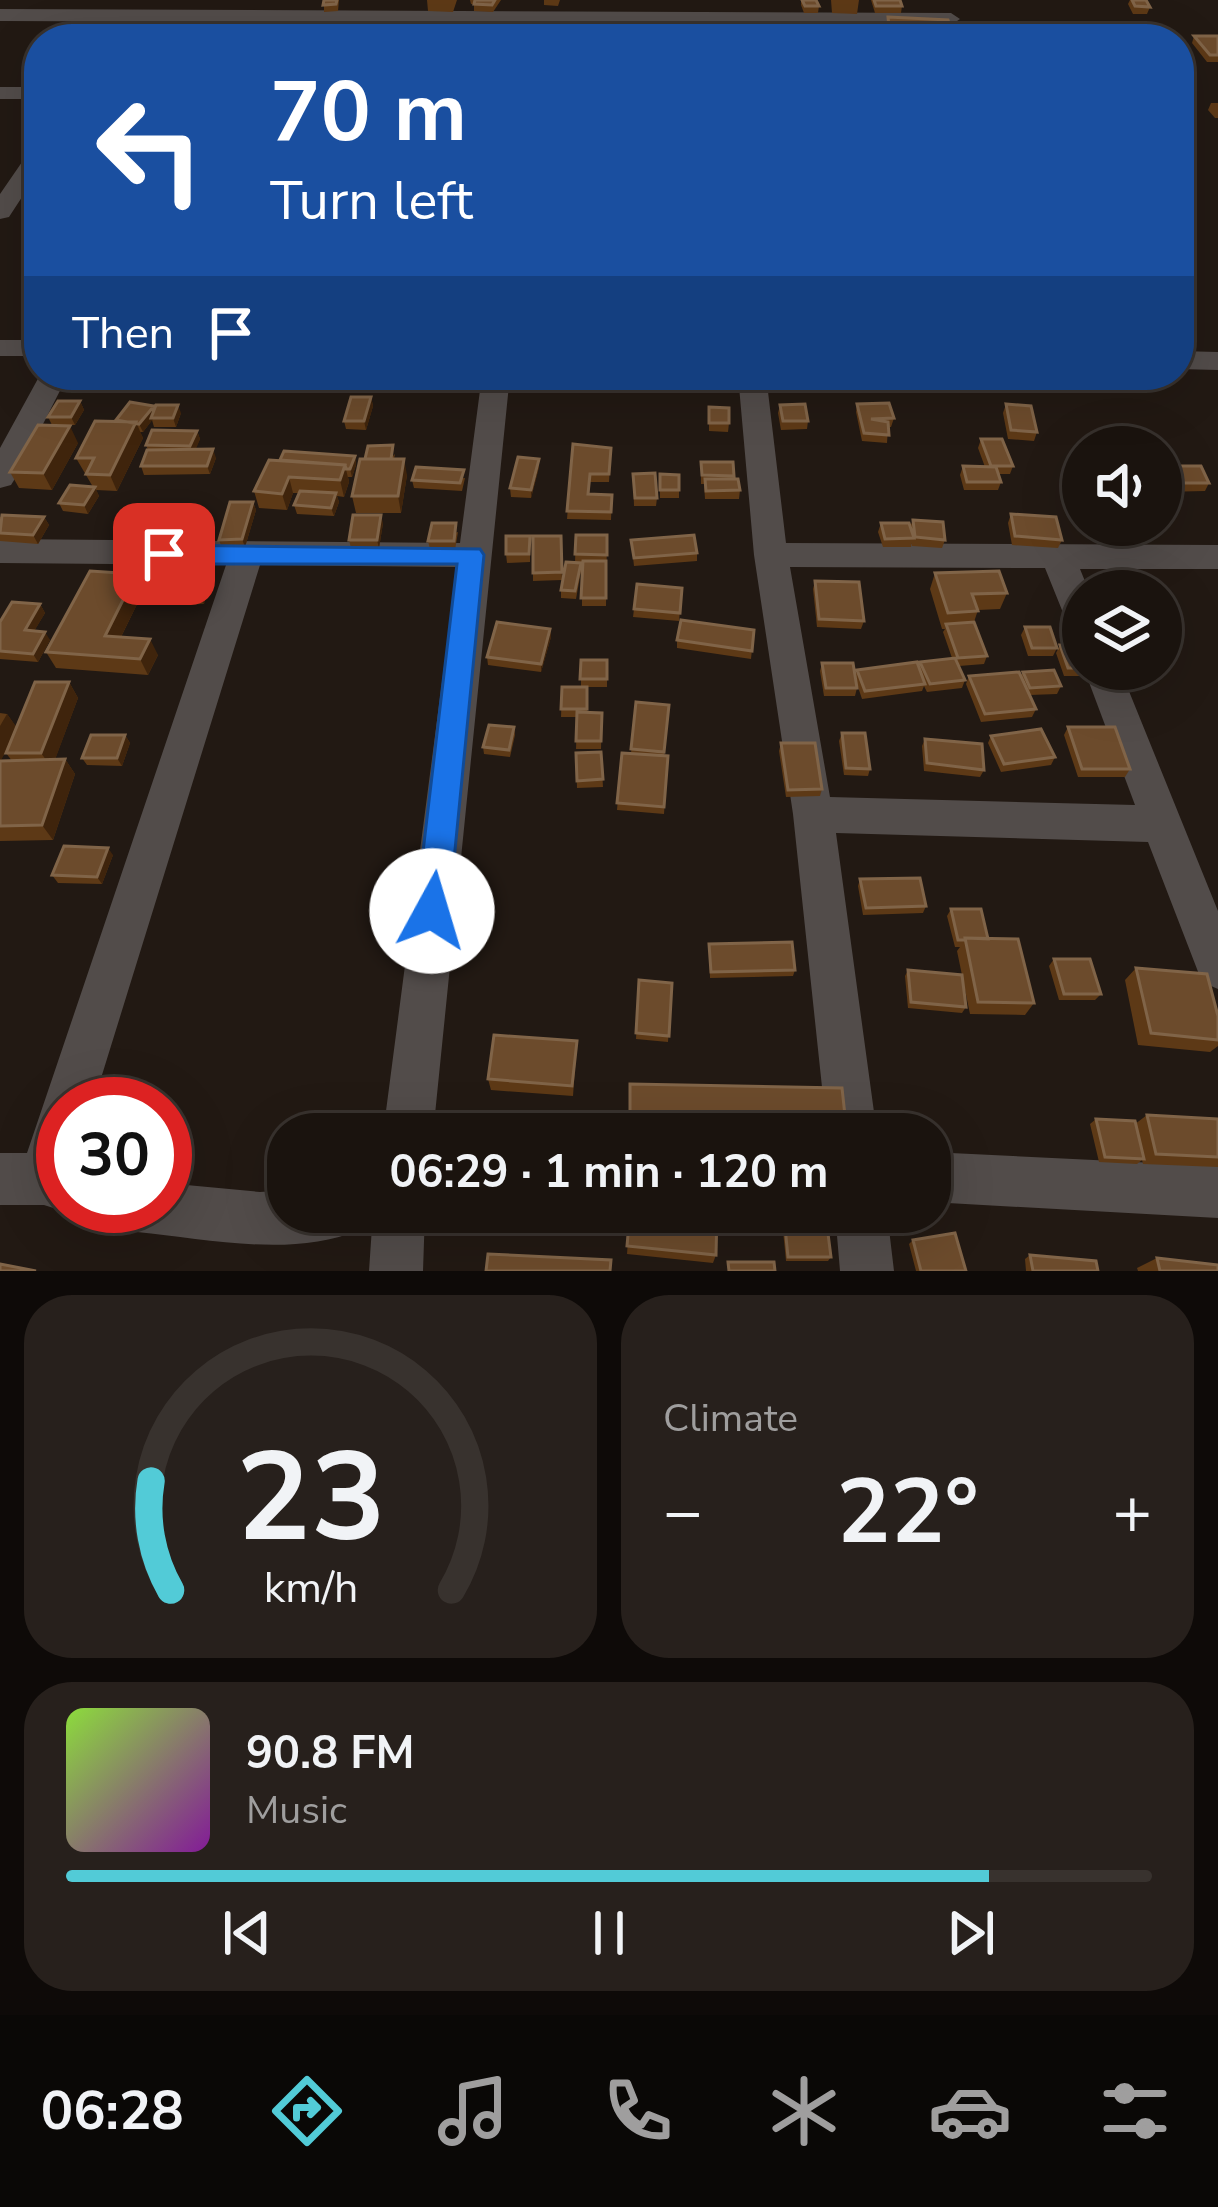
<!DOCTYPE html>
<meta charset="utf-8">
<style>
body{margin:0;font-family:"Nunito Sans",sans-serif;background:#27201c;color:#f1f3f6;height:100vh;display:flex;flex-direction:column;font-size:45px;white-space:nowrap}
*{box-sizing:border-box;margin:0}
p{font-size:39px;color:#9f9e9e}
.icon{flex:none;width:66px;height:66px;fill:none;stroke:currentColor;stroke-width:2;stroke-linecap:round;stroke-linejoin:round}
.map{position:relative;height:1271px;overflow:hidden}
.side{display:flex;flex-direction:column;gap:24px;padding:24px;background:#0e0a08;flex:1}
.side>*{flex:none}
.hud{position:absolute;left:24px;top:24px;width:1170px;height:366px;border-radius:48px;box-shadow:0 12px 48px #0002,0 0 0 3px #38322e;background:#1a4fa0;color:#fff;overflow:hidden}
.controls{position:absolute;left:1062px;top:426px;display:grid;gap:24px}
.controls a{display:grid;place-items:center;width:120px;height:120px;border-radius:50%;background:#1a130e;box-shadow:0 12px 48px #0002,0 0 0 3px #38322e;font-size:60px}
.speed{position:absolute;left:36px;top:1077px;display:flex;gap:24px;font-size:60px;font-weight:700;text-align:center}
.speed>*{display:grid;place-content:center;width:156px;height:156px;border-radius:50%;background:#1a130e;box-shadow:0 12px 48px #0002,0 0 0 3px #38322e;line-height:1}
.speed .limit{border:18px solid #d22;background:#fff;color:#111}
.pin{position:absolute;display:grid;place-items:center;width:102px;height:102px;color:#fff;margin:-51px;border-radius:24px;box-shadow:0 6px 18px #0006}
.me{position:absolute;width:132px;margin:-66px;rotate:6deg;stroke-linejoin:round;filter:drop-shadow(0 0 9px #0008)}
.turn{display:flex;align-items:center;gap:42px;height:252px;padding:0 48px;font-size:54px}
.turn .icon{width:156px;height:156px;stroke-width:2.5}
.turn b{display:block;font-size:84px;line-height:102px}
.then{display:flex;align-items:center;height:114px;padding:0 48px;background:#0003;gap:24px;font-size:45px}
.big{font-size:90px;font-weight:700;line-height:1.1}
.side .widget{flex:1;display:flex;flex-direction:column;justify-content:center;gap:18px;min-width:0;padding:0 42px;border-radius:48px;background:#27201c}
.side .dial{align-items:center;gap:0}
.dial svg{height:312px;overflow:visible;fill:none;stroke:#38322e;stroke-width:7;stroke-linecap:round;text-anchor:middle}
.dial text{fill:#f1f3f6;stroke:none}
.song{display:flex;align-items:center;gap:36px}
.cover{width:144px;height:144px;border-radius:18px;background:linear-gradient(135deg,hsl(90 70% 55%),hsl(290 70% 35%))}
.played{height:12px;border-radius:6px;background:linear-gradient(90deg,#52cbd7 85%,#38322e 85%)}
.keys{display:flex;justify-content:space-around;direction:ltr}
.heat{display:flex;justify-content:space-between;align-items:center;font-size:66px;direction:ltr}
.side .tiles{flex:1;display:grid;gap:24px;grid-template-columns:1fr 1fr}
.widget:last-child{grid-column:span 2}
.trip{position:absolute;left:267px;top:1113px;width:684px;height:120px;border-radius:48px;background:#1a130e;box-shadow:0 12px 48px #0002,0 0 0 3px #38322e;font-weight:700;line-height:120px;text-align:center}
.tab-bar{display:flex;height:192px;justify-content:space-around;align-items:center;background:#0a0806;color:#9f9e9e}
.tab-bar .icon{width:84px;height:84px}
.tab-bar .on{color:#52cbd7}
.tab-bar b{font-size:54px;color:#f1f3f6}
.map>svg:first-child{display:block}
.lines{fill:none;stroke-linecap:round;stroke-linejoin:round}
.street{fill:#524c4a;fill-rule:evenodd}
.wall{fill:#5d3916;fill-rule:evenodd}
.shaded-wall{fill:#3f240c}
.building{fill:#6c4b2c;stroke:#806448;stroke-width:3}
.route{fill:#1a73e8;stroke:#114b97;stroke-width:3}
</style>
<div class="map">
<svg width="1218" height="1271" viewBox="0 0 1218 1271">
<rect width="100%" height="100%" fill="#221913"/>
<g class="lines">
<path class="street" d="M0 9 951 13 960 19 951 25 0 21Z
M0 87H39V99H0Z
M39 147V171L9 217 0 219V194L31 149Z
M0 340H39V356H0Z
M1179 351 1218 352V370L1179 369Z
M40 375H68L16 477 11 485 0 488V448Z
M482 375H510L433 1134H383L457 567 260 565 93 1104H63V1206H74L63 1211 44 1205H0V1153H27L226 565 0 563V539L460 543Z
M738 375H766L786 543 1218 545V569H1080L1089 591H1083V633L1070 630 1045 568 790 567 830 797 1135 805 1084 669H1120L1218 911V989L1202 982 1148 842 836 833 877 1134H827L793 814 754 555Z
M930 1152 1218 1166V1218L930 1202Z
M165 1183 260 1192 288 1190V1212H367L359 1230C293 1258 207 1239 137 1232L119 1224 111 1206H165Z
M373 1212H425L423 1271H369Z
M835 1212H887L894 1271H840Z"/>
</g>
<path class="wall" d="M324 0H339L338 11 324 12Z
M427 0H457L453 12 428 11Z
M470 0H501L493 12 474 11V4H471Z
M544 0H560L558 6 544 5Z
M801 0 819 6 818 13H804L801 5Z
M831 0H859L857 14 832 13Z
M871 0H900L902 6 901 13H875Z
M1130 0H1146L1150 7 1147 14H1133L1128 4Z
M888 17 950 26 947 39H886L885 31Z
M414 25 415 32 412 39H395L394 32Z
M1194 36H1218V62H1207L1192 43Z
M1179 65 1189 72 1186 79H1179Z
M1211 103H1218V118H1215L1208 110Z
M371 397 373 406 366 430 346 429 344 421Z
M80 401 84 410 75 425H52L48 417Z
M857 404 894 418 891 427H888L887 443 862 441 856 412Z
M1006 404 1037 432 1034 441 1008 439 1003 413Z
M780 405 808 421 807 429 781 430 778 413Z
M709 407 729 423 728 432 709 431Z
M155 409 181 413 176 427H154L152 420 143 432H140L143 438 117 491 96 490 99 496 88 514 63 511 59 503 93 487 76 458 116 422Z
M197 431 200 439 195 449 216 458 210 474 144 475 141 466 148 450 146 445Z
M1093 433 1118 447H1092L1090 441Z
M981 439 1013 466 1010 474H999L1001 482 998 490H964L960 475 963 466 985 467 978 448Z
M78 443 52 490 19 488 10 472Z
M573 444 611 448 609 482H590L589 494 612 495 611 520 567 519Z
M395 454 394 459 407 475 401 513H356L352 496Z
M355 456 356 465 352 477H348L349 482 344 497 337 496 339 502 334 516 297 514 294 505 299 493H293L287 510 259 508 254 491 280 460Z
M539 459V467L531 498 511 497 510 488Z
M701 462 734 476 740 490 739 499H705L704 484H701Z
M1161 466 1209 483 1205 491 1161 492Z
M633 474 657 498 656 506H634Z
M660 474 679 475V498H660Z
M465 478 462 491 414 488 412 480Z
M253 502 256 510 245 547 222 548 219 540Z
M1011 514 1062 540 1058 548 1012 545 1008 523Z
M0 517H44L49 525 38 544 0 541Z
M913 520 945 540 942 548 912 546V543L911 547H883L878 532 881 523 910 527Z
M383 523 379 548H351L349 540Z
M1103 525H1137L1134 531 1105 530Z
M458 532 455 550 430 549 428 541Z
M576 535H607L606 606H582V563H577L581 571 576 599 561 598V590L575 562Z
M530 536V562L507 563 506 554Z
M533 536H561L562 580 533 581Z
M631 540 697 553V561L634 566Z
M935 573 1007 593 1000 609 978 610 974 622 987 656 984 664 959 666 965 680 962 688 927 692 924 686 922 691 862 699 856 681 857 688 855 696H824L820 671 822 663 855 677 857 670 919 667 920 662 952 658 943 632 945 629H942L930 589Z
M815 581 864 621 861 629 817 627 813 589Z
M209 585 204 604 175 605 172 597Z
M682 588 679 621 633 617 634 609Z
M144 590 121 637 158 655 148 675 56 668 46 652Z
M40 604 45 613 34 631 50 640 38 662 0 659V622Z
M1025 627 1057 648 1053 656H1028L1021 635Z
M550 629 551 637 541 672 488 665 487 657Z
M754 630 751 659 677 648V640Z
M1060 645H1082L1083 669H1090L1087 676H1064L1056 653Z
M581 660H607V687H587V712L602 713 601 749H576L577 717H561L562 687H581Z
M1023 672 1061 686 1057 694 1030 695 1036 709 1032 717 981 722 966 684 969 676H1021Z
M69 682 78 698 55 759H65L75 774 53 840 0 841V713L7 714 16 727ZM9 746 6 753 12 761H0Z
M636 702 669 705 664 755 668 756 664 814 617 810 622 753H631Z
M514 727 515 735 510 757 484 754 483 747Z
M1068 727 1130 769 1125 777H1078L1064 735Z
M842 733 870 769 868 776 844 775 839 741Z
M125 735 130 743 122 766 87 765 82 758Z
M991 736 1055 757 1051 765 1001 772 988 743Z
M925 739 984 770 980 777 924 771 922 746Z
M781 743 822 789 820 796 786 797 779 751Z
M601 752 603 787 577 788 576 753Z
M113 855 102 884 58 883 52 875Z
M860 879 926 906 923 913 863 915 858 886Z
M951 909 988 939 1034 1003 1025 1015 970 1014 957 951 960 947H955L947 916Z
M709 944 795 970 793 976 710 978Z
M1054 959 1101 994 1095 1000H1059L1049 966Z
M1136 968 1218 1016V1046L1210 1052 1138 1045 1125 980Z
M908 970 966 1007 962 1013 908 1008 905 976Z
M639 980 672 983 668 1042 636 1039Z
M577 1041 573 1096 491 1090 488 1079Z
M630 1084 847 1134 629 1131Z
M1147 1115 1218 1119V1167L1143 1164 1142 1160 1137 1164 1099 1162 1090 1124 1096 1119 1135 1124Z
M630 1212 716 1255 713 1263 627 1254Z
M784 1217 831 1257 828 1261H786L782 1221Z
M913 1240 966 1271H916L909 1244Z
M1030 1255 1098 1271H1026L1025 1259Z
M1157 1258 1218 1271H1138L1137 1268Z"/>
<path class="shaded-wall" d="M371 397 373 406 366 430 364 421Z
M80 401 84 410 75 425 71 417Z
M178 405 181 413 176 427 173 418Z
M154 406 157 414 143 432 139 424Z
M136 422 143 438 117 491 110 475Z
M70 426 78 443 52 490 43 473Z
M197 431 200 439 194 454 190 446Z
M213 449 216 458 210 474 207 466Z
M355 456 356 465 352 477 350 469Z
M404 459 407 475 401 513 398 496Z
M539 459V467L531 498V490Z
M345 465 349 482 344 497 340 480Z
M289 477 293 493 287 510 282 494Z
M95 487 99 496 88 514 84 505Z
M336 493 339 502 334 516 331 508Z
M253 502 256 510 245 547 242 539Z
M381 515 383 523 379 548 377 540Z
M44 517 49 525 38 544 33 535Z
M136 574 144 590 114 651 105 636Z
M206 577 209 585 204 604 200 596Z
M40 604 45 613 30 638 25 630Z
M550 629 551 637 541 672V664Z
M45 632 50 640 38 662 33 654Z
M150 639 158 655 148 675 140 659Z
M69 682 78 698 52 768 41 753Z
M7 714 18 729 0 762V726Z
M125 735 130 743 122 766 117 758Z
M65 759 75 774 53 840 42 825Z
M108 848 113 855 102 884 97 877Z"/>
<path class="building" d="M324 0H337L336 4 323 5Z
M475 0H495L492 5 474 4Z
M802 0H816L819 6H805Z
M874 0H900L902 6H876Z
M1132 0H1146L1150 7 1135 6Z
M888 17 948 20 950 26 914 25 917 38 890 37Z
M398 24 414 25 411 32H394Z
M672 25 685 26 686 39H673Z
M701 25 726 26 725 38 700 37Z
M356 34H382L380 39H354Z
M465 35 491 36 490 39H464Z
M531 35H563V39H530Z
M1194 36H1218V55H1210Z
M1179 65H1183L1189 72H1179Z
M351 397H371L364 421H344Z
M58 401H80L71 417H48Z
M130 402 154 406 139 424 116 420Z
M889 403 894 418 871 419 888 422 889 435 864 433 857 404Z
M805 404 808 421H783L780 405Z
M1006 404 1031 406 1037 432 1011 430Z
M156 405H178L173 418H151Z
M709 407 729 408V423H709Z
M95 421 136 422 110 475 86 474 94 458H76Z
M38 425 70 426 43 473 10 472Z
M152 430 197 431 190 446 146 445Z
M1093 433 1112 434 1118 447H1099Z
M981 439H1002L1013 466H991Z
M573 444 611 448 609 474H590L588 494 612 495 611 512 567 511Z
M393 445 391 459H365L368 446Z
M213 449 207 466H141L147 450Z
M284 451 355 456 350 469H346L345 465 280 460Z
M518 457 539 459 531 490 510 488Z
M360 459H404L398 496H352Z
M269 460 345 465 340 480 289 477 282 494 254 491Z
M701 462H733L734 476 702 475Z
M963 466 996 467 1001 482H967Z
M1161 466H1201L1209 483H1161Z
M416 467 464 470 460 483 412 480Z
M655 473 657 498H635L633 474Z
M660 474 679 475V490H660Z
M705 479H738L740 490 706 491Z
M70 485 95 487 84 505 59 503Z
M300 491 336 493 331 508 294 505Z
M230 502H253L242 539 219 540Z
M1011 514 1056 517 1062 540 1015 536Z
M2 515 44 517 33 535 0 533Z
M353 515H381L377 540H349Z
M913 520 943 522 945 540 915 537Z
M432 523H456L454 541H428Z
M881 523H909L914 538 885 539Z
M576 535H607V555L575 554Z
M694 535 697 553 634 558 631 540Z
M506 536H530L529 554H506Z
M533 536H561L562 572 533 573Z
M583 561H606V598H581Z
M566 562 581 563 575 591 561 590Z
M90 571 136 574 105 636 150 639 140 659 46 652Z
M999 571 1007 593 972 594 978 611 948 613 935 573Z
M206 577 200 596 172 597 177 578Z
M815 581 859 582 864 621 819 619Z
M637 584 682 588 680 613 634 609Z
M12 602 40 604 25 630 45 632 33 654 0 651V622Z
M681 620 754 630 752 651 677 640Z
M497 622 550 629 541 664 487 657Z
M974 622 987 656 958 658 946 624Z
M1025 627H1050L1057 648H1032Z
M1060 645H1082L1083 668H1068Z
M955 658 965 680 930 684 920 662Z
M581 660H607V679H580Z
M917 662 925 684 865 691 857 670Z
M822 663H853L857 688H826Z
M1054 670 1061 686 1030 688 1023 672Z
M1019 672 1036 709 985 714 969 676Z
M35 682H69L41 753H6Z
M562 687H587V709H561Z
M636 702 669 705 664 752 631 749Z
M577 712 602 713 601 741H576Z
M489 725 514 727 509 750 483 747Z
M1068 727H1115L1130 769H1082Z
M1041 729 1055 757 1004 764 991 736Z
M842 733H865L870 769 846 768Z
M91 735H125L117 758H82Z
M925 739 982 744 984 770 927 763Z
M781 743H815L822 789 788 790Z
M601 752 603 779 577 781 576 753Z
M622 753 668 756 664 807 617 803Z
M65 759 42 825 0 826V761Z
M64 846 108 848 97 877 52 875Z
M920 878 926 906 866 908 860 879Z
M951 909H981L988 939 965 938V940H958Z
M965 938 1018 939 1034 1003 978 1002Z
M792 942 795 970 711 972 709 944Z
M1054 959H1090L1101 994H1064Z
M1136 968 1207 974 1218 1016V1040L1151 1033Z
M908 970 962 975 966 1007 911 1002Z
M639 980 672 983 669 1036 636 1033Z
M494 1035 577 1041 572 1086 488 1079Z
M630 1084 842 1088 847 1134H783L782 1124 630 1121Z
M1147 1115 1218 1119V1157L1156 1154Z
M1096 1119 1135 1121 1144 1159 1105 1157Z
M630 1212H717L716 1255 627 1246Z
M784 1217 826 1218 831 1257H788Z
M955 1233 966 1271H921L913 1240Z
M488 1254 611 1260 610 1271H486Z
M1030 1255 1096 1261 1098 1271H1033Z
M1157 1258 1218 1265V1271H1160Z
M728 1262H774L775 1271H729Z
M0 1264 36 1271H0Z"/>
<path class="route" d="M164 545 480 549 484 555 449 911 444 922 432 927 421 922 416 911 457 564H164L151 554Z"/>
</svg>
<div class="controls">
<a><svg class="icon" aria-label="sound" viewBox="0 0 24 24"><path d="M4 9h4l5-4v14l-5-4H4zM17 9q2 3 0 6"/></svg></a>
<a><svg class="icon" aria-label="layers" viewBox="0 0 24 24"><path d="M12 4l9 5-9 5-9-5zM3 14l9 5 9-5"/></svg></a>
</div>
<div class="speed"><div class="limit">30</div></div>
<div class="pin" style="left:164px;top:554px;background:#d93025"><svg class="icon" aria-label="arrive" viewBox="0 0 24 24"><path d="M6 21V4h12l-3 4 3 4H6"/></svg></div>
<svg class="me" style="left:432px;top:911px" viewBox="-20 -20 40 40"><circle r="19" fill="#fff"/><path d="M0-13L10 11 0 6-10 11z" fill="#1a73e8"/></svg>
<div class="trip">06:29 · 1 min · 120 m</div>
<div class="hud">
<div class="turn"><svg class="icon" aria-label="left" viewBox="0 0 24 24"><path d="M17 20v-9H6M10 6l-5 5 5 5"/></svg><div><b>70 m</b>Turn left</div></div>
<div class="then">Then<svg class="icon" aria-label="arrive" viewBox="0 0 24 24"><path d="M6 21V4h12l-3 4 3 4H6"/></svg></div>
</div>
</div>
<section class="side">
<div class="tiles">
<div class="widget dial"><svg viewBox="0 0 100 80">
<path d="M14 69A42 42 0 1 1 86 69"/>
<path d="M14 69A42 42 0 0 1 9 41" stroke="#52cbd7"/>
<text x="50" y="56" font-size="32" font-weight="700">23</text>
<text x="50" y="72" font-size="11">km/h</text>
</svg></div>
<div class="widget"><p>Climate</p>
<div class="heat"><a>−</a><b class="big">22°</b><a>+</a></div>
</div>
<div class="widget">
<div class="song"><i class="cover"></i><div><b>90.8 FM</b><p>Music</p></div></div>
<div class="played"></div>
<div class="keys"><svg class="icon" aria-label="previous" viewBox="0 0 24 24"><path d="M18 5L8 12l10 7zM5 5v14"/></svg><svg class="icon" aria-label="pause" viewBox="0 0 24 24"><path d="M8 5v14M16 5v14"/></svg><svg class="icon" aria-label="next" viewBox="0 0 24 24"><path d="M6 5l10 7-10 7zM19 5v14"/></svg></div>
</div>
</div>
</section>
<nav class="tab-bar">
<b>06:28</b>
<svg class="icon on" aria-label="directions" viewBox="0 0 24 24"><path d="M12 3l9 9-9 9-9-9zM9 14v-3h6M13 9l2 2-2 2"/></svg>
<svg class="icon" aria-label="music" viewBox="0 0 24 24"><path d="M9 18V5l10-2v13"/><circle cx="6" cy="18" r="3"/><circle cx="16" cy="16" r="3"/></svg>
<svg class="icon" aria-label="phone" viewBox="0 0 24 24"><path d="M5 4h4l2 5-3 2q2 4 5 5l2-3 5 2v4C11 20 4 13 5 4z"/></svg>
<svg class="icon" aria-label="climate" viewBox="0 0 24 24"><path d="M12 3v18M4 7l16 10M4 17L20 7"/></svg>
<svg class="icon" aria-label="car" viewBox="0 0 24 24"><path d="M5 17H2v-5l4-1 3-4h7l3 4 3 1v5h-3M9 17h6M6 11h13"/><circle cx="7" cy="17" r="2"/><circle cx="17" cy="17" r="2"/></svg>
<svg class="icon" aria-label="filters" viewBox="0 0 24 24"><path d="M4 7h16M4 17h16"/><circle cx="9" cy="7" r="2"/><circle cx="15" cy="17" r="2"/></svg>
</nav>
